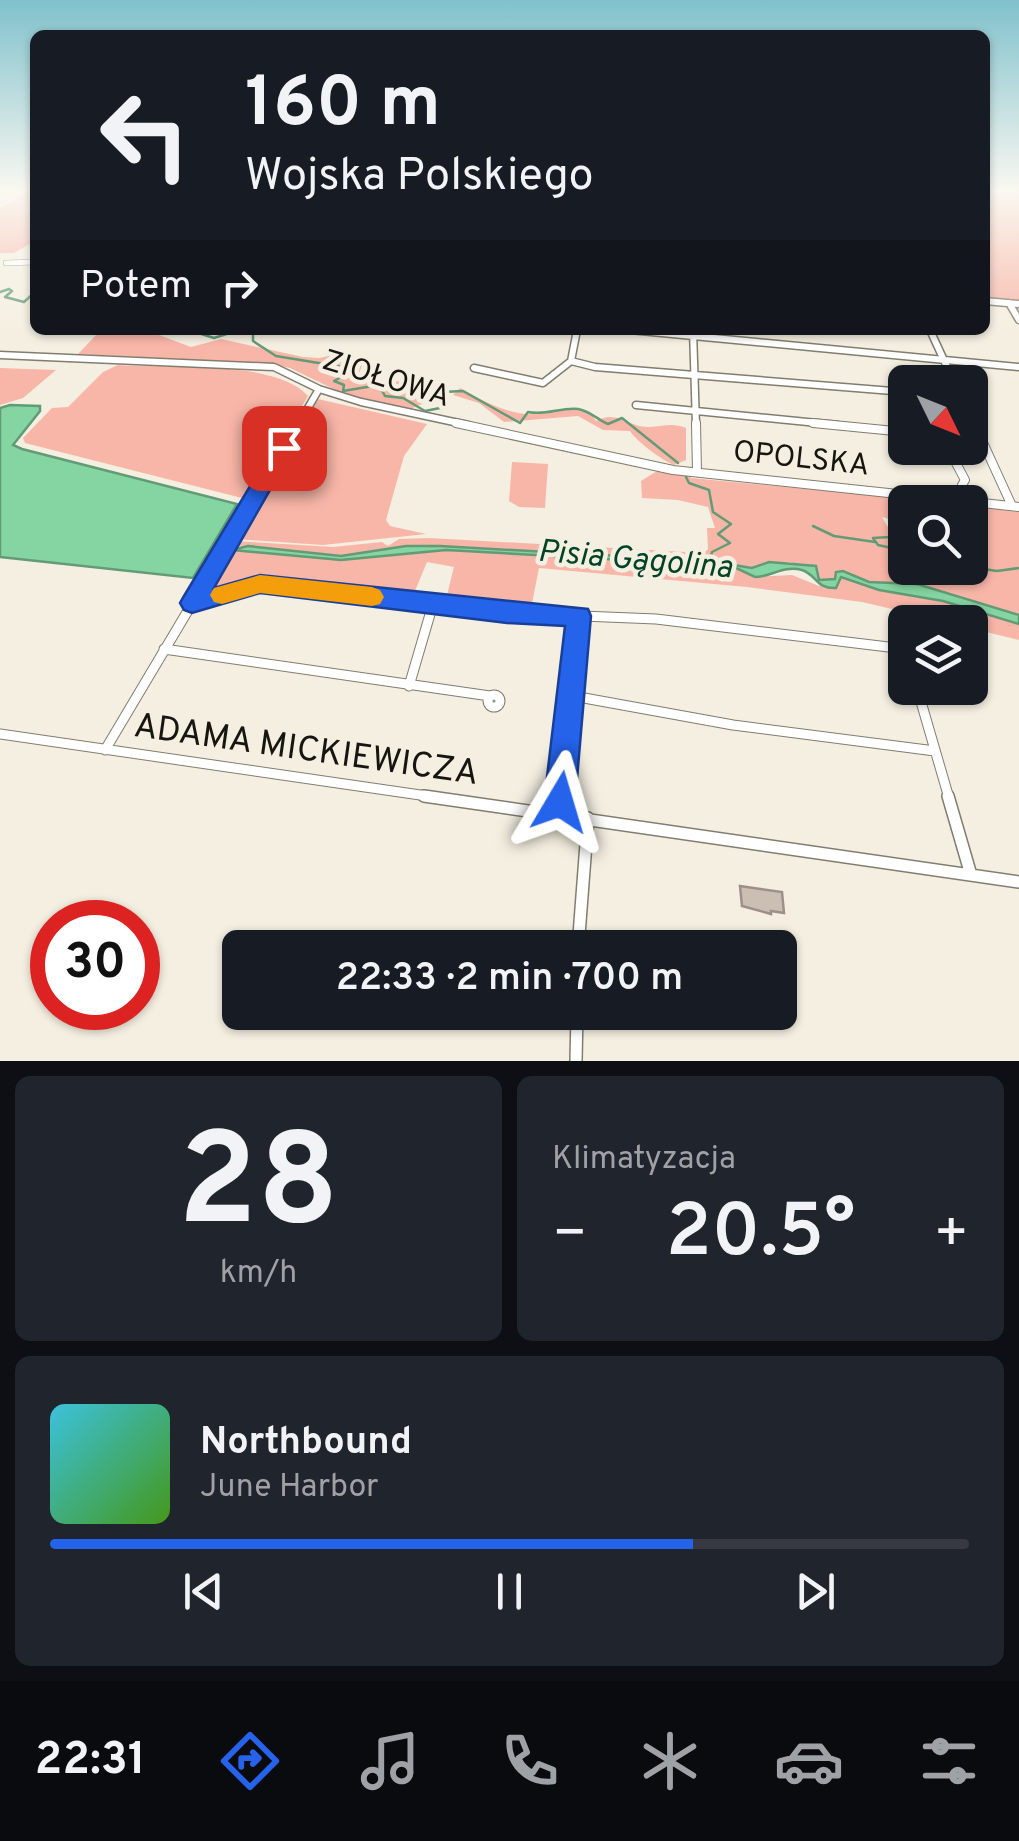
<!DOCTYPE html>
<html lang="pl">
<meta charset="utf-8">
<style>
body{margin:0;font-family:Overpass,sans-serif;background:#20242c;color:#f1f3f6;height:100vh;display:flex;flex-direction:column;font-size:38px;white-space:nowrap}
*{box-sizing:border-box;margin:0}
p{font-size:32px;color:#9ea1a6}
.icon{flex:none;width:55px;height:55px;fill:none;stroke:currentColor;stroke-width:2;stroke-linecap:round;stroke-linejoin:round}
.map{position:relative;height:1061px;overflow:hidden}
.details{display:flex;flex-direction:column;gap:15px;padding:15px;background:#0d0f14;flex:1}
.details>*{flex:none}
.banner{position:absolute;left:30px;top:30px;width:960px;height:305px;border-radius:15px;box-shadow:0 2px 8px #0004;background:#171b24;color:#f1f3f6;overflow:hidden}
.needle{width:65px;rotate:133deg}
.controls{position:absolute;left:888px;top:365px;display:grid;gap:20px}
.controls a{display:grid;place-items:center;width:100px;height:100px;border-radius:15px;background:#171b24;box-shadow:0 2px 8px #0004;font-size:50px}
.speed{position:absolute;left:30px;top:900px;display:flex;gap:20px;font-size:50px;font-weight:700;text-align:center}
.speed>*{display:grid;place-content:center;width:130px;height:130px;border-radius:50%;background:#171b24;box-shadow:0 2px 8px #0004;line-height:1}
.speed .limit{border:15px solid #d22;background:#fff;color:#111}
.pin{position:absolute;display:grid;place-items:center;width:85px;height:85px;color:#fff;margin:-42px;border-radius:20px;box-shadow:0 5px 15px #0006}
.me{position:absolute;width:110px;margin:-55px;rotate:7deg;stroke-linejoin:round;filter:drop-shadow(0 0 8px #0008)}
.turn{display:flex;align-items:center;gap:35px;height:210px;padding:0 50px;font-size:45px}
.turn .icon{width:130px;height:130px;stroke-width:2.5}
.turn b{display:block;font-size:70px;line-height:85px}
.then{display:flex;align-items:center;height:95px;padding:0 50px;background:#0003;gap:20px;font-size:38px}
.big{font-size:75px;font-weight:600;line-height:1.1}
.details .tile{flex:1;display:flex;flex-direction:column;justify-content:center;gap:15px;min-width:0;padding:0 35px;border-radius:15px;background:#20242c}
.details .dial{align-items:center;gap:0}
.dial b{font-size:130px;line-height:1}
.song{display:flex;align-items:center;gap:30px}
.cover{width:120px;height:120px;border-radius:15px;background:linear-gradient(135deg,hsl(190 70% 55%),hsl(100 70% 35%))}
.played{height:10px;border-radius:5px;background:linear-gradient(90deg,#2563eb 70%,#363941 70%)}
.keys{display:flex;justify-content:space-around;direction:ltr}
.heat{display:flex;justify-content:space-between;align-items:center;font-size:55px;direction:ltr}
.details .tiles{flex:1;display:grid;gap:15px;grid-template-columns:1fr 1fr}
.tile:last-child{grid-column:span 2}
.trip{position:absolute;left:222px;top:930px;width:575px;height:100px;border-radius:15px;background:#171b24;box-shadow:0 2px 8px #0004;font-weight:600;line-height:100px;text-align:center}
.tab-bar{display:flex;height:160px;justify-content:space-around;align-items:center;background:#090b0e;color:#9ea1a6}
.tab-bar .icon{width:70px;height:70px}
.tab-bar .current{color:#2563eb}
.tab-bar b{font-size:45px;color:#f1f3f6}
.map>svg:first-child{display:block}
.green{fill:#f8b6a8}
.water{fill:#84d5a2;stroke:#639b76;stroke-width:2.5}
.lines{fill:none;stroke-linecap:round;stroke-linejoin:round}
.stream{stroke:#639b76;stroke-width:2.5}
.building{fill:#cbbeb3;stroke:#9d9187;stroke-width:2.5}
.minor-far4-casing{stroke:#817d6f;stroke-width:6}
.minor-far3-casing{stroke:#817d6f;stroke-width:9}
.minor-far2-casing{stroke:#817d6f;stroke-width:10}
.minor-far1-casing{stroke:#817d6f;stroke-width:11}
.minor-casing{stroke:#817d6f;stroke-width:14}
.minor-far4{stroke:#fff;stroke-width:5}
.minor-far3{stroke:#fff;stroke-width:6}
.minor-far2{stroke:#fff;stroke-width:8}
.minor-far1{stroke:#fff;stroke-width:9}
.minor{stroke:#fff;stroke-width:11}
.route{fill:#2563eb;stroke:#184099;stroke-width:2.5}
.slow{fill:#f59e0b}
.labels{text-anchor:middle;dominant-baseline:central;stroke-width:9;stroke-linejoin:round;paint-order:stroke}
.street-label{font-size:30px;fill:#171510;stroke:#f4efe0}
.water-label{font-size:32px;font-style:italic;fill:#014425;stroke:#f4efe0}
.near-street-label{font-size:35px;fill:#171510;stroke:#f4efe0}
</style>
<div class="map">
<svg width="1019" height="1061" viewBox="0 0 1019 1061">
<rect width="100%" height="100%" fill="#f4efe0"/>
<path class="green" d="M27 192H35V241L14 253H0V208Z
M985 192H1019V302L985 299Z
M51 330H118L124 334 159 335 191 347 221 339 303 357 320 358 340 353 363 363 358 376C380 385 396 377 418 386L424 403 408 410 344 394 290 368 267 363 78 354 98 333 57 335Z
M118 365C168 369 275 359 308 396L246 499 25 443 23 438 52 408 68 407 103 372Z
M0 368 56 370 23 398 0 405Z
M460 388C483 401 515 419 543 413 560 410 569 409 589 411L596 421C612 412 622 420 636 425 655 431 668 420 686 428V460L674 465C663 461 636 441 630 431L603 430 578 416 504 422 479 403 453 395Z
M318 399 427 424 404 456 386 520 390 526 426 534 323 545 235 539Z
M512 462 548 464 545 508 519 507 509 501Z
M657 471 690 474 691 478 943 502H905V524L882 517 896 541 905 544V568H970V506L1019 512V615L917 584 869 582 843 571 830 581 818 580 817 575 790 562 752 568 709 561 439 546C407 546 377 554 345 556 307 557 271 548 234 546L232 550 341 560 446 550 732 566 755 577 792 575 819 586 841 577 879 590 943 601 1019 624V640L970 628V622H948L862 602 747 587 539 568 531 608 446 599 454 567 427 562 412 598 280 583 233 589 232 584 206 588 234 541 333 547 382 542 388 546 399 539 429 538 704 553 708 549 707 528H715L708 507 678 500 642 498 641 481Z"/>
<path class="water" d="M10 405 40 406V411L13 445 22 449 237 504 193 578 0 557V408Z
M248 546 341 556 406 546H440L709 561 752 568 769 562 816 566 819 580 835 579 836 572 843 571 869 582 917 584 1019 615V624L943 601 879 590 841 577 836 588C816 589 817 575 802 570 783 565 771 577 755 577L732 566 446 550 341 560 232 550Z"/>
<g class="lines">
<path class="stream" d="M0 292 9 289 12 291 5 297 24 302 35 292
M139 330H152
M162 330H173
M189 330 214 338 239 330
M253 330V341L276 356 355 369 334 381 344 385 343 391 379 385 385 396 403 398 425 411 445 407 443 392 463 391 520 423 528 412C546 416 561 407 578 409 590 411 598 420 608 424L622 418 678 463
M686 477 689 483 709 490 713 512 731 524 718 534 730 543 712 552 709 561
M813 526 834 536 875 542
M890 537 873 538 878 545 901 550 905 557
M970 567 997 571 1019 568
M901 583 900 566 905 562"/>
</g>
<path class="building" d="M740 886 782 892 784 913 771 911V914L742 906Z"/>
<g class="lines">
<g class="minor-far4-casing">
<path id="minor-far4" d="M6 263 35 262"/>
</g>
<g class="minor-far3-casing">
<path id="minor-far3" d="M985 301 1019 304
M1009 303 1019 320
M630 330 1019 367
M693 330 696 425
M930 330 954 382
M0 355 274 367 319 389 361 402 468 425
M571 361 595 367 905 392
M571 361 577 330
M474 368 543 383 571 361
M636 405 838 425
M970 415 975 425
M298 425 319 389"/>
</g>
<g class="minor-far2-casing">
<path id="minor-far2" d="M456 423 673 470 1019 507
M696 423 697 472
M813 423 905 432
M974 423 1012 506
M948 448 965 480 962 485 969 501
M200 590 299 423
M242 590 263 584 310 590"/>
</g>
<g class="minor-far1-casing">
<path id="minor-far1" d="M289 587 507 613 656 619 905 649
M192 603 251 587
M164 649 490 696
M409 686 433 604
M917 688 949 798
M488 701a6 6 0 1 1 12 0a6 6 0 1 1-12 0Z
M573 696 733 725 935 751
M0 734 441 798
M105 750 202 587
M560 798 579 616"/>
</g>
<g class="minor-casing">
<path id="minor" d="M424 796 1019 882
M948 796 971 875
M558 814 560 796
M578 948 588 818
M576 1061 577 1012"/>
</g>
<use href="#minor-far4" class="minor-far4"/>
<use href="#minor-far3" class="minor-far3"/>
<use href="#minor-far2" class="minor-far2"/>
<use href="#minor-far1" class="minor-far1"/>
<use href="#minor" class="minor"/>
</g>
<linearGradient id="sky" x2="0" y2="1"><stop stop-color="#80c1cc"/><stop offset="0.56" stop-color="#faf8f1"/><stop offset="1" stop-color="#faf8f1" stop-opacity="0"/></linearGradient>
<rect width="1019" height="341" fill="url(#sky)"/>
<path class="route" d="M284 442 294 448 214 588 260 575 588 609 591 616 575 802 571 812 560 817 549 812 544 802 565 626 507 623 260 593 192 613 184 610 180 603 184 596 273 448Z"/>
<path class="slow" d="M260 575 372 587 380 590 384 597 380 604 372 606 260 593 222 604 214 602 210 595 214 588Z"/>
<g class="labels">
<g class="street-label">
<text transform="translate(386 380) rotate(17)">ZIOŁOWA</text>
<text transform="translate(801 460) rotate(6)">OPOLSKA</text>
</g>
<g class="water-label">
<text transform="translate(635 561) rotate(5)">Pisia Gągolina</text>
</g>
<g class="near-street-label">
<text transform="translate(306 751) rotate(8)">ADAMA MICKIEWICZA</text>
</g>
</g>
</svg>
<div class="controls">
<a><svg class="needle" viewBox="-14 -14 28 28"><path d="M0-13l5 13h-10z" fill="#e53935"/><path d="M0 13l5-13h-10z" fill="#9ea1a6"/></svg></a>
<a><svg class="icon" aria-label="search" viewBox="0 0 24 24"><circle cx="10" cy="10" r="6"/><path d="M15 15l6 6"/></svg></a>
<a><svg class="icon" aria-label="layers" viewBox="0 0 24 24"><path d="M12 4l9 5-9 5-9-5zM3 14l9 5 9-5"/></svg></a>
</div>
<div class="speed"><div class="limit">30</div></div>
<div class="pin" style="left:284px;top:448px;background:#d93025"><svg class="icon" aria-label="arrive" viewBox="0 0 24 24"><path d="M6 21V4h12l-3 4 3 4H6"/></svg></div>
<svg class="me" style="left:560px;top:802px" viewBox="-20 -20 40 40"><path d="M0-17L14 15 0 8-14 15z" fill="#2563eb" stroke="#fff" stroke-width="4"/></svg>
<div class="trip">22:33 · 2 min · 700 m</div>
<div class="banner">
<div class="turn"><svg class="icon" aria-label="left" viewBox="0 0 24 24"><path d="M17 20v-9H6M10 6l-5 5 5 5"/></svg><div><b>160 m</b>Wojska Polskiego</div></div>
<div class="then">Potem<svg class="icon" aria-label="right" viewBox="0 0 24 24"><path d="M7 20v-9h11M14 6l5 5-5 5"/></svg></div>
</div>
</div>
<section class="details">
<div class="tiles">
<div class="tile dial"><b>28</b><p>km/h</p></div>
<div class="tile"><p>Klimatyzacja</p>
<div class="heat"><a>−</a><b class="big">20.5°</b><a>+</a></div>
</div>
<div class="tile">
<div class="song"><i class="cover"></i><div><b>Northbound</b><p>June Harbor</p></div></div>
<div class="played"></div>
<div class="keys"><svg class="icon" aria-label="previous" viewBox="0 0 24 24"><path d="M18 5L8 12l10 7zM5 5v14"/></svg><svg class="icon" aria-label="pause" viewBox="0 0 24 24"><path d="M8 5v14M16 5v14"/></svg><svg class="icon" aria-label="next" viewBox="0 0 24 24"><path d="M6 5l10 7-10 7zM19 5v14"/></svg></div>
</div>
</div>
</section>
<nav class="tab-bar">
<b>22:31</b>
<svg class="icon current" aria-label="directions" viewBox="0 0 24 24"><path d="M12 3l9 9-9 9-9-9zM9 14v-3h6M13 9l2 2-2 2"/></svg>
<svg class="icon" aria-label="music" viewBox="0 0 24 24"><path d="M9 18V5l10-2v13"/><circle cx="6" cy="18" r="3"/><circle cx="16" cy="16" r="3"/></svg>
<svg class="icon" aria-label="phone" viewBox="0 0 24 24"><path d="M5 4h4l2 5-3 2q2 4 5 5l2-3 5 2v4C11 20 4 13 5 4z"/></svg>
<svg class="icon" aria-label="climate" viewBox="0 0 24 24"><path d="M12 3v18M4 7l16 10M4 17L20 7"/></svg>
<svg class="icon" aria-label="car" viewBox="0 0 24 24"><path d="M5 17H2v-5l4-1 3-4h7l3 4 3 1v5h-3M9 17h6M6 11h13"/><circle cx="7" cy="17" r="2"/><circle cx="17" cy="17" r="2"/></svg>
<svg class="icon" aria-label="filters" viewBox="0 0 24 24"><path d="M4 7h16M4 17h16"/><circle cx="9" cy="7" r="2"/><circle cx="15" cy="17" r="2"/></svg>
</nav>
